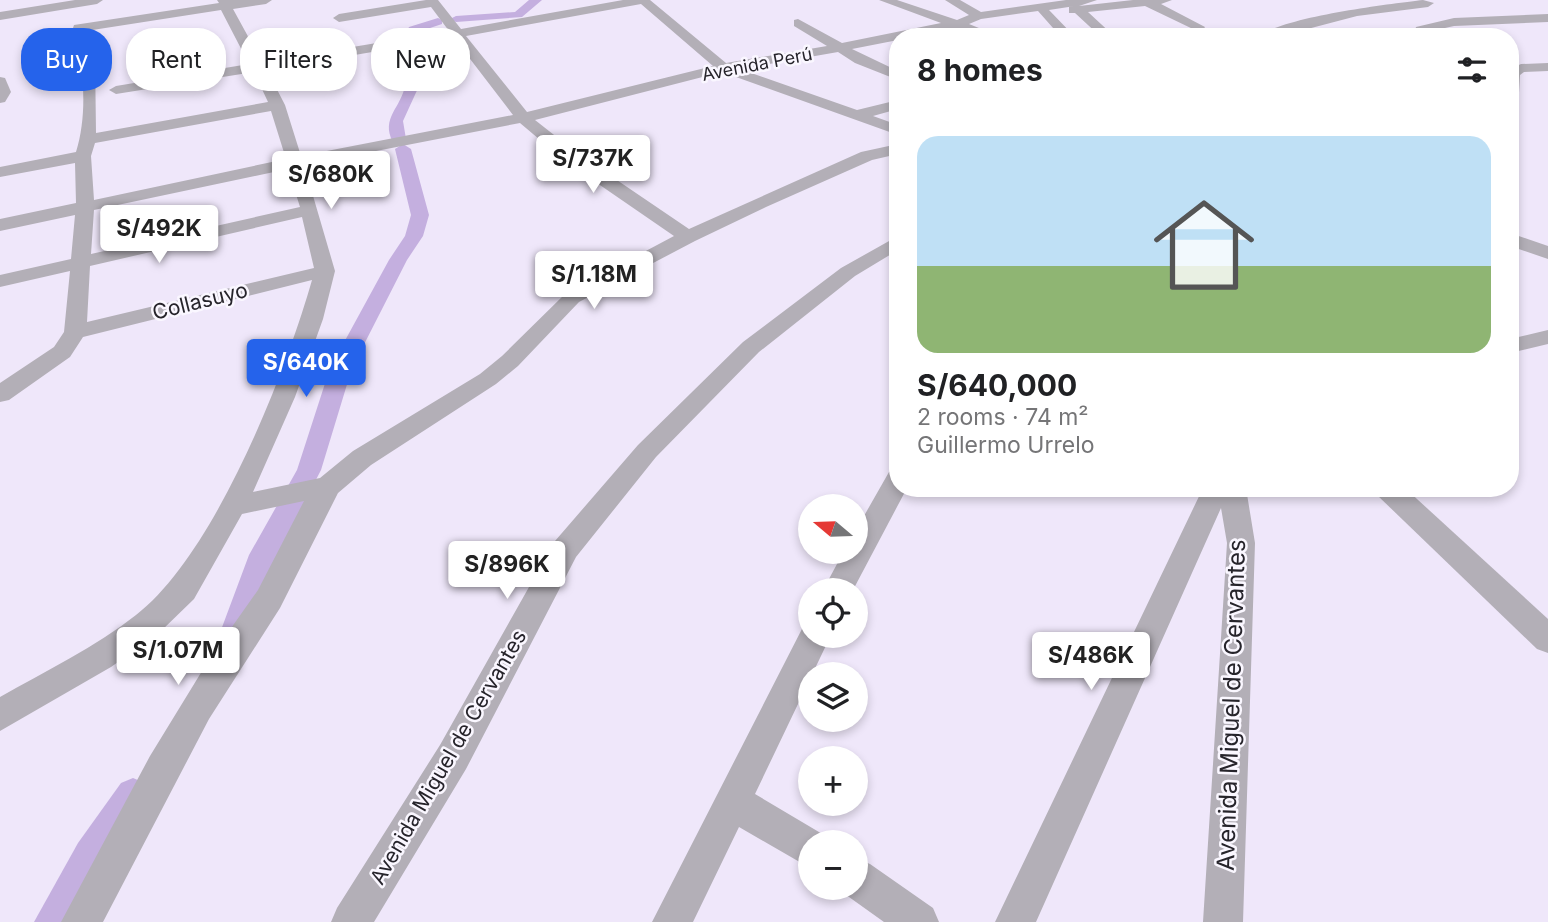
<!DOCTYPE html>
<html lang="en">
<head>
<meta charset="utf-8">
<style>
  :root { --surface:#fff; --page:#f2f2f2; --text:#202124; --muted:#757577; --line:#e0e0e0; --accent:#2563eb }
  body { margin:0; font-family:Inter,sans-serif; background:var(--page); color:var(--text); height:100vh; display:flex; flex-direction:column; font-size:26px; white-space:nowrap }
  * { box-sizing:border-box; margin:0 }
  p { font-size:23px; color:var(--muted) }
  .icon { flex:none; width:38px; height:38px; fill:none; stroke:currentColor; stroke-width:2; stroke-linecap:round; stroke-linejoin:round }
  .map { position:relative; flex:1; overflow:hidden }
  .panel { position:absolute; left:889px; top:28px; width:630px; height:469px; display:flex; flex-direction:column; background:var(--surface); border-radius:28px; box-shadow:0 4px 10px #0003 }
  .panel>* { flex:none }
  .banner { position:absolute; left:21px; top:28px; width:665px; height:63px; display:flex; gap:14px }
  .needle { width:46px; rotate:289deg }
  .buttons { position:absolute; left:798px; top:494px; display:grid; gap:14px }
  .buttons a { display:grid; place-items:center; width:70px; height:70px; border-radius:50%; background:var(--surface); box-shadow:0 4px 10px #0003; font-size:35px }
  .price { position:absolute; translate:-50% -60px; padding:0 16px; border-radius:7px; background:#fff; color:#222; font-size:23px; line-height:46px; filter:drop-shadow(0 2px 4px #0008) }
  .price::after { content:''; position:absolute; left:50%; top:42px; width:21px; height:16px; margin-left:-10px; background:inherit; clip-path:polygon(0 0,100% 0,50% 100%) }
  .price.on { background:var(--accent); color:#fff }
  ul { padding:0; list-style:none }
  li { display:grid; align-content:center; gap:14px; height:371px; padding:0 28px }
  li+li { border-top:2px solid var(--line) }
  li span { display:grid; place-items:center; height:217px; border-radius:21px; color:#555 }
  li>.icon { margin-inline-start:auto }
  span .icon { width:126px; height:126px; fill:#fffc; stroke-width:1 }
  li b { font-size:30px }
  h2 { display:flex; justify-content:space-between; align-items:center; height:84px; padding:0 28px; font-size:30px }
  .chip { padding:0 24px; border-radius:28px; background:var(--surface); box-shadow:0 4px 10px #0003; font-size:24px; line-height:63px }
  .chip.on { background:var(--accent); color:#fff }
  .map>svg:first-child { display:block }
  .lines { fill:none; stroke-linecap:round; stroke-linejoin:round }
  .canal { fill:#c4afdf; fill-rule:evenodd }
  .minor { fill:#b3afb7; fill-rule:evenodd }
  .labels { text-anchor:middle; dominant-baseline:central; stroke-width:5; stroke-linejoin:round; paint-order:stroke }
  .far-street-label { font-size:18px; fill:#26242b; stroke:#faf7ff }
  .street-label { font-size:21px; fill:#26242b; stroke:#faf7ff }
  .near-street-label { font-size:24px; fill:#26242b; stroke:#faf7ff }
</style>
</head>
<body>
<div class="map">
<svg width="1548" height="922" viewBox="0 0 1548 922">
  <rect width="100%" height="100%" fill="#efe7fa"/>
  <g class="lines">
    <!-- canal -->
    <g class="canal">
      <path d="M529 0H542L522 17 456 22 450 19 456 16 515 12Z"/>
      <path d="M438 18 442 20V24L418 32 411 42 414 45 419 86 403 121 406 139 398 144 393 142C380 118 402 107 405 85 407 72 403 58 402 45L406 42 403 39 409 27Z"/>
      <path d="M403 144 411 149 429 215 423 236 407 260 352 368 321 470 277 555 243 647 233 651 223 647 218 638 249 555 297 470 330 368 389 260 405 236 411 215 395 149Z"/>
      <path d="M133 778 145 783 150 795 74 922H34L78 843 121 783Z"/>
    </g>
    <!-- minor -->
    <g class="minor">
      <path d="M75 0H103L97 4 0 20V12Z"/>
      <path d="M217 0H272L266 4 233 9 262 62 449 31 431 7 339 22 333 18 339 14 426 0H438L461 29 623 0H650L726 63 827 46 794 26V20L798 19 842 43 941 23 879 0H897L957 20 969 15 945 0H960L981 12 1066 0H1097L1079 6 1133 0H1172L1161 4 1205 27 1203 30H1195L1145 6 1088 12 1115 37H1101L1075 13H1069V7L1075 6 1049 10 1075 37H1061L1038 11 981 19 969 24 1001 37H982L955 28 912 37H898V40L852 49 898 71V80L855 63 838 52 740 69 857 110 898 100V109L873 116 898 125V135L722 72 535 120 577 153 689 229 861 152 898 144V154L872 160 766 207 695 241 579 302 518 366 496 384 371 465 338 493 280 608 209 719 103 922H61L150 756 210 658 258 590 304 501 242 514 194 599 159 633 111 667 0 731V697C46 671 95 647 136 615 214 555 285 375 312 280L83 337 70 357 9 400 0 402V383L54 347 64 332 70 271 0 287V275L71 259 75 215 0 231V219L76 203 75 163 0 177V167L76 152C88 113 84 67 73 28L74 25 219 3ZM641 4 713 66 527 112 466 36ZM221 10 249 64 116 86 109 90 116 94 254 72 268 102 96 133 95 56 86 31ZM454 38 513 115 301 156 285 105 267 70ZM271 111 286 159 94 200 91 156 95 143ZM520 123 565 161 674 236 565 294 502 356 480 374 353 451 320 478 253 492 295 397 323 319 335 271 304 165ZM288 169 300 207 91 254 94 210ZM302 217 314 268 87 322 90 266Z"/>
      <path d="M1423 0 1434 3 1428 7 1357 16 1277 37H1258C1282 17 1389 4 1423 0Z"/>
      <path d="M1548 14V22L1454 26 1427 32 1426 37H1413L1416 27 1454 18Z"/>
      <path d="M1548 63V71L1524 72 1520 75 1518 110 1510 115V69L1521 64Z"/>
      <path d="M0 77 5 78 11 92 5 102 0 103Z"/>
      <path d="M1510 233 1548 246V259L1510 246Z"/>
      <path d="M898 236V250L855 276 759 352 656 457 576 557 466 769 374 922H331L337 908 440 745 555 541 638 445 743 342 841 268Z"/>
      <path d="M1548 330V344L1510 353V339Z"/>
      <path d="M898 469V488H907L853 590H823L844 551H856V530L889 472Z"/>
      <path d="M1203 488H1246L1255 543 1243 922H1203L1227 543 1221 508 1036 922H995Z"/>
      <path d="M1374 488H1405L1548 619V653L1537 649 1377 495Z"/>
      <path d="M810 623V635H831L755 794 824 835 826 842H810V868L739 827 693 922H652L804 625Z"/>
      <path d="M856 858 870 864 933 908 939 922H884L842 892 840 887H856Z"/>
    </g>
  </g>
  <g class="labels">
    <!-- far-street labels -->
    <g class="far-street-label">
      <text transform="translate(757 64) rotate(-11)">Avenida Perú</text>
    </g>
    <!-- street labels -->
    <g class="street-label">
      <text transform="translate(200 301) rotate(-14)">Collasuyo</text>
      <text transform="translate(448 757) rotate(-60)">Avenida Miguel de Cervantes</text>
    </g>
    <!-- near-street labels -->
    <g class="near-street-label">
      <text transform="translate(1231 705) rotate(-88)">Avenida Miguel de Cervantes</text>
    </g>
  </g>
</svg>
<div class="buttons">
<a><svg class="needle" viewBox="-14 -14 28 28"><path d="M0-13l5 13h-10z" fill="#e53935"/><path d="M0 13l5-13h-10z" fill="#757577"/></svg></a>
<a><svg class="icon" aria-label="locate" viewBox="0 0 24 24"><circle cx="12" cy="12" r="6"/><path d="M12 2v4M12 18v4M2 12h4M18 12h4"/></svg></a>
<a><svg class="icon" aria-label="layers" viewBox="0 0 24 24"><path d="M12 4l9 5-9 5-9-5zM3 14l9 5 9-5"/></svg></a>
<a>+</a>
<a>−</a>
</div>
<b class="price" style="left:593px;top:195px">S/737K</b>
<b class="price" style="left:331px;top:211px">S/680K</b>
<b class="price" style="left:159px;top:265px">S/492K</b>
<b class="price" style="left:594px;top:311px">S/1.18M</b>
<b class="price on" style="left:306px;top:399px">S/640K</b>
<b class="price" style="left:507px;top:601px">S/896K</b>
<b class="price" style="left:178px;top:687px">S/1.07M</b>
<b class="price" style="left:1091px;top:692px">S/486K</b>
<div class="banner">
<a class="chip on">Buy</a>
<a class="chip">Rent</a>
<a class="chip">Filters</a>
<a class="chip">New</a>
</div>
<section class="panel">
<h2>8 homes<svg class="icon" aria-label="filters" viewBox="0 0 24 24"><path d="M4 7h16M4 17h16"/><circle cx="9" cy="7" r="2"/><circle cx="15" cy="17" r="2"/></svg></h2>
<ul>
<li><span style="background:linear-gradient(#bfe0f5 60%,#8fb573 0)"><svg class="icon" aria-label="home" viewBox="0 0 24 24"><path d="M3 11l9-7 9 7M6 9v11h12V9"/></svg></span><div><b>S/640,000</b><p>2 rooms · 74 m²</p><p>Guillermo Urrelo</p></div></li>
</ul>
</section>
</div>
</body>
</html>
